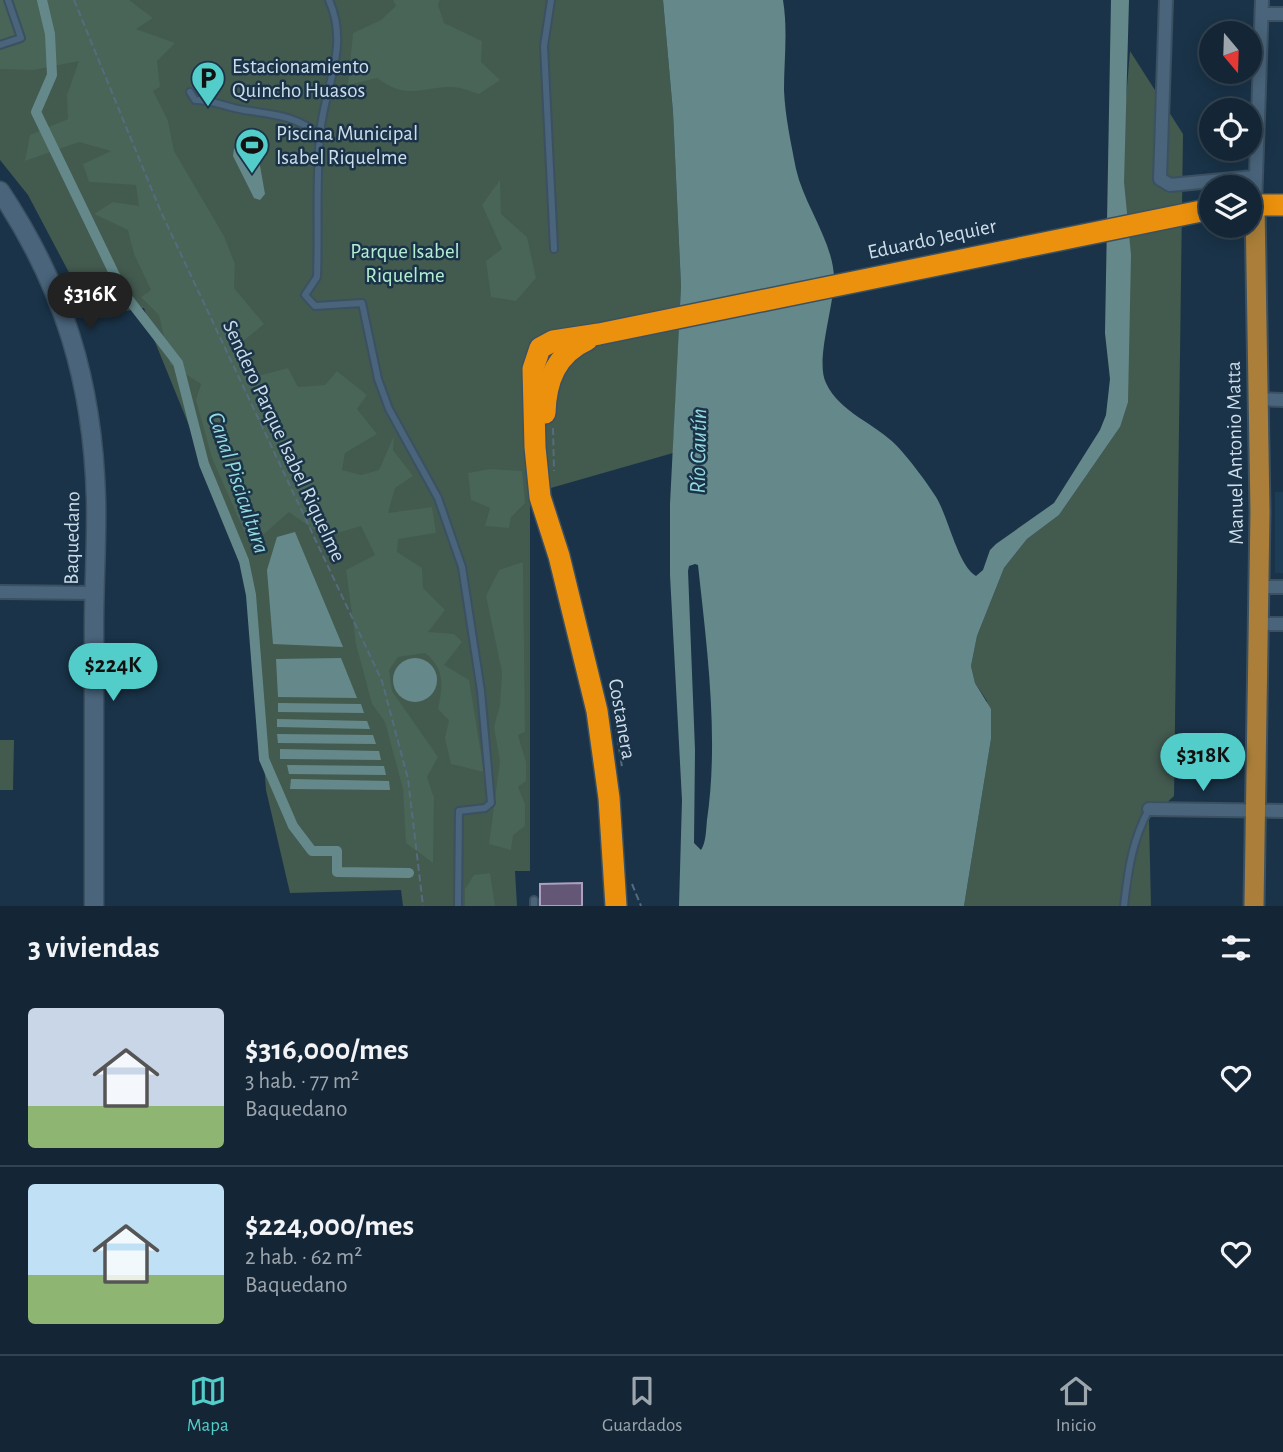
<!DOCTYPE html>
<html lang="es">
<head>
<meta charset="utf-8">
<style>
  :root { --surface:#142636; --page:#213242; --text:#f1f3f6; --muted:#9da5ad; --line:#334351; --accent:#53cdca }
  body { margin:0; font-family:"Alegreya Sans",sans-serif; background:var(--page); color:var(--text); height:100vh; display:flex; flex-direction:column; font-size:26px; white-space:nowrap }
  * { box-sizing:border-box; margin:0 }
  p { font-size:23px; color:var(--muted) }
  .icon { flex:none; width:38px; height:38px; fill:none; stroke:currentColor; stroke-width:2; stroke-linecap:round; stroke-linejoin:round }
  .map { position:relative; height:906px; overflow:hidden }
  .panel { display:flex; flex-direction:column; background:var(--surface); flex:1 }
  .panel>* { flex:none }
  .needle { width:46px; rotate:161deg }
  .tools { position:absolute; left:1199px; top:21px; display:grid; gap:14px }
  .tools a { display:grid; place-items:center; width:63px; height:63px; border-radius:50%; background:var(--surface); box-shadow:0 4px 18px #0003,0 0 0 2px var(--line); font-size:35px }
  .price { position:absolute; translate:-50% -60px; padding:0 16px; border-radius:24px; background:var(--accent); color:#111; font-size:23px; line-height:46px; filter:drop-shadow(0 2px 4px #0008) }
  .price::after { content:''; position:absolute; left:50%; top:42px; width:21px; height:16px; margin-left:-10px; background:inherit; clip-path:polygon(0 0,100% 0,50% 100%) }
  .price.on { background:#222; color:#fff }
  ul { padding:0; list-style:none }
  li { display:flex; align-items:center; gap:21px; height:175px; padding:0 28px }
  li+li { border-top:2px solid var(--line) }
  li span { display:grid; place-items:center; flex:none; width:196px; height:140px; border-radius:7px; color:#555 }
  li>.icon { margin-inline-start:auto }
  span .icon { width:84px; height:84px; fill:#fffc; stroke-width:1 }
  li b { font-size:30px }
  h2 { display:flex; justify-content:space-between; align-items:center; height:84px; padding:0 28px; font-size:30px }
  .menu { display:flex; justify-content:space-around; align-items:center; height:98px; border-top:2px solid var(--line); background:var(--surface); font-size:19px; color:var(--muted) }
  .menu a { display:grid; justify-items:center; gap:4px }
  .menu .on { color:var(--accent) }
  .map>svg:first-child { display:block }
  .built { fill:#1d3c56 }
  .green { fill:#435a4f }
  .forest { fill:#486557 }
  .water { fill:#65898b; fill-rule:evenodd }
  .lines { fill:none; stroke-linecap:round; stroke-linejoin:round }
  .canal { stroke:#65898b; stroke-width:10 }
  .building { fill:#645775; stroke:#ac9fc0; stroke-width:2 }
  .lane-casing { stroke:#3b5162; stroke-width:10 }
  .street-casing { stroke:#3b5162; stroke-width:16 }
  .secondary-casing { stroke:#3b5162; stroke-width:21 }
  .primary-casing { stroke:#3b5162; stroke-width:23 }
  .highway-casing { stroke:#3b5162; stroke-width:24 }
  .path { stroke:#566b7e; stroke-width:2; stroke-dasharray:7 3.5; stroke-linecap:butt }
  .lane { stroke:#49647b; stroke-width:6 }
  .street { stroke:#49647b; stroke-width:12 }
  .secondary { stroke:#49647b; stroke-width:18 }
  .primary { stroke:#ab7f39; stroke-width:19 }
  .highway { stroke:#ec910d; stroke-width:21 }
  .labels { text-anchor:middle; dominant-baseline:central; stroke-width:5; stroke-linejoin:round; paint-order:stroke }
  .poi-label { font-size:21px; fill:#ceddea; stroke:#1a3348; text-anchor:start }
  .street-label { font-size:21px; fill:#ceddea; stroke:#1a3348 }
  .park-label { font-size:21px; fill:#b4eed2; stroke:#1a3348 }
  .water-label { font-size:23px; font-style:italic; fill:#94dbdf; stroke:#1a3348 }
</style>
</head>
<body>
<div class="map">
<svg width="1283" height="906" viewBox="0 0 1283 906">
  <rect width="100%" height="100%" fill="#1a3348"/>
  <!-- built -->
  <rect class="built" x="1275" y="492" width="8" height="81"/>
  <!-- green -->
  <g class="green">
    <path d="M0 0H663L673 112 681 286 673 453 530 494V871H515L517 906H403L401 890 290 893 266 790 249 573 153 337 144 308 92 316 28 195 0 160Z"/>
    <path d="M1130 51 1183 134 1174 796 1149 819 1151 906H964L991 739 987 701 975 683 971 666 977 636 1004 568 1027 539 1059 515 1120 427 1124 122Z"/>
    <path d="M0 740H14L13 790H0Z"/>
  </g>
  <!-- forest -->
  <g class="forest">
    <path d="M0 0H129L153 18 136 29 175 43 157 61 160 87 153 91 168 121 174 151 224 236 235 264 234 288 264 324 242 342 238 364 258 376 288 368 298 387 325 385 337 371 367 395 357 409 377 434 345 453 342 470 361 475 379 470 394 436 393 450 413 476 395 488 388 513 432 507 436 533 398 539 397 552 422 568 423 588 445 610 428 632 454 634 462 642 444 665 469 680 484 772 451 764 445 738 449 720 438 709C443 686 445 668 425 653L398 657 389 670 392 691 438 757 427 777 434 798 433 863 406 843 403 789 385 722 372 704 356 644 346 570 375 555 361 526 324 537 289 512 264 534 248 540 212 458 196 400 201 384 170 364 159 315 141 297 151 290 134 254 128 230 94 214 113 202 139 206 136 185 89 182 83 164 111 151 79 142 25 161 30 135 68 119 67 95 79 61 33 70 0 69Z"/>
    <path d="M393 0H440L438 5 444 23 482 41 481 62 500 80 479 94C470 91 460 87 451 87 418 88 407 100 377 78L348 85 353 33 381 20 396 6Z"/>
    <path d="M500 180 501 214 527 237 536 278 516 301 491 297 486 261 502 249 482 205Z"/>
    <path d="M490 469 522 471 525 503 511 517 509 528 485 526 490 508 471 500 468 473Z"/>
    <path d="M523 562 525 732 518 735 526 762V781L518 787 525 804V826L513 835 511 850 489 844 500 761 494 727 500 705 502 672 486 596 499 570Z"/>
    <path d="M490 873 495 906H465V889L474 875Z"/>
  </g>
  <!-- water -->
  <g class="water">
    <path d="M663 0H783C788 31 784 60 784 90 785 116 791 143 796 169 804 205 834 243 834 279 834 307 815 361 826 383 840 413 875 423 897 446 910 460 925 480 936 497 948 516 958 566 976 576L983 570 990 550 996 544 1054 503 1100 430 1106 415 1110 379 1105 333 1111 0H1129L1124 182 1131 255 1128 402 1120 427 1059 515 1027 539 1004 568 977 636 971 666 975 683 991 709V739L964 906H679L682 800 670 575V504L681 286 673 112ZM695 564 698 565C707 648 719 738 707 820 706 830 706 843 701 850L694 843 695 750 688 571 689 566Z"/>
    <path d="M249 143 257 149 265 194 260 200 254 198 233 156 234 149Z"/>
    <path d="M295 532 343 647 273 644 267 570 277 537Z"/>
    <path d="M341 658 357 698 278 697 276 659Z"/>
    <circle cx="415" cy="680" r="22"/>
    <path d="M278 703 361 704 364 713 278 712Z"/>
    <path d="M277 719 367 721 370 729 277 727Z"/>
    <path d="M277 734 373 735 376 744 278 743Z"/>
    <path d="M280 749 379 751 381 760 280 759Z"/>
    <path d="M287 765 384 766 386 775 289 774Z"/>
    <path d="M291 779 389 781 390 790 290 789Z"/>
  </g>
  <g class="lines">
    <!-- canal -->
    <path class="canal" d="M42 0 50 34 52 75 36 112 123 292 178 363 204 464 244 561 251 595 264 759 293 826 312 851H337V872L409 873"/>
  </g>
  <!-- building -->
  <path class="building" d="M582 883V906H540V884Z"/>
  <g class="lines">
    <!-- lane casing -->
    <g class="lane-casing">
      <g id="lane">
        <path d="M329 0C349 45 327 81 321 126 315 175 319 228 317 277L305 295 315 306 362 303 378 379 389 409 438 498 462 567 481 691 491 803 485 808 459 811 458 906"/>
        <path d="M551 0 544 46 554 249"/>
        <path d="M0 45 21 38 8 0"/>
        <path d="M190 92 195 100C213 100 226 107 244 110 275 115 295 115 321 136"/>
        <path d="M534 900V906"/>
        <path d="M1124 906C1128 870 1132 841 1149 809"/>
      </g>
    </g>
    <!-- street casing -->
    <g class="street-casing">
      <g id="street">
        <path d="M1166 0 1160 179 1170 185 1254 177"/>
        <path d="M1262 14H1283"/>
        <path d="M1255 205 1262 0"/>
        <path d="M1256 399 1283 400"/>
        <path d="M1259 587H1283"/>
        <path d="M0 592 94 593"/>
        <path d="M1259 624H1283"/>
        <path d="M1149 809 1283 811"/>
      </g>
    </g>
    <!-- secondary casing -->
    <g class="secondary-casing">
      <path id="secondary" d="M0 191C64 287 93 383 96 499 97 541 94 583 94 626 94 719 94 813 94 906"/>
    </g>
    <!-- primary casing -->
    <g class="primary-casing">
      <path id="primary" d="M1254 906 1260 512 1255 205"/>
    </g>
    <!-- highway casing -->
    <g class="highway-casing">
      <g id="highway">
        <path d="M1250 205H1283"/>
        <path d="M545 413C546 381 556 354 587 340"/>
        <path d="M616 906 609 798 597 711 559 556 540 497 535 447 533 369 540 348 553 341 599 334 1211 209"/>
      </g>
    </g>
    <!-- path -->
    <g class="path">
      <path d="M74 0 161 212 382 681 408 779 423 906"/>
      <path d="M553 428 554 471"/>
      <path d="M616 728 622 767"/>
      <path d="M632 884 641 906"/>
    </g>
    <!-- lane -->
    <use href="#lane" class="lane"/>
    <!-- street -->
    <use href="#street" class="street"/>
    <!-- secondary -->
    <use href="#secondary" class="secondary"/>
    <!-- primary -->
    <use href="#primary" class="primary"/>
    <!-- highway -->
    <use href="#highway" class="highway"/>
  </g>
  <!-- icons -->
  <defs>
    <g id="parking-pin" transform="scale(1.75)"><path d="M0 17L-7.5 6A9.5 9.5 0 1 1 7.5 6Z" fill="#53cdca" stroke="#1a3348"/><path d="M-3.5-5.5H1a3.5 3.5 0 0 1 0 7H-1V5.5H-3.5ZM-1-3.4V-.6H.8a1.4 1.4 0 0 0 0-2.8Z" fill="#111"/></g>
    <g id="stadium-pin" transform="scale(1.75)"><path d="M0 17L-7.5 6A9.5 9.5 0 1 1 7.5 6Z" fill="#53cdca" stroke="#1a3348"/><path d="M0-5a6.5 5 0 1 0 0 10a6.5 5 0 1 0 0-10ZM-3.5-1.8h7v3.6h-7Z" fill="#111"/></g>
  </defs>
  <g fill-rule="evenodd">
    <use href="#parking-pin" x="208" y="78"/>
    <use href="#stadium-pin" x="252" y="145"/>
  </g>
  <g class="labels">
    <!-- poi labels -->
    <g class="poi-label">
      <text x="232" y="66">Estacionamiento<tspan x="232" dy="24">Quincho Huasos</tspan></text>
      <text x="276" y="133">Piscina Municipal<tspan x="276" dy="24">Isabel Riquelme</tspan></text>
    </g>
    <!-- street labels -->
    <g class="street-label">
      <text transform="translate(932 239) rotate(-12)">Eduardo Jequier</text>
      <text transform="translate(284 441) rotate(65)">Sendero Parque Isabel Riquelme</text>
      <text transform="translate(1235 453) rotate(-91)">Manuel Antonio Matta</text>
      <text transform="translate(72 538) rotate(-89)">Baquedano</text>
      <text transform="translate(622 719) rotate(80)">Costanera</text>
    </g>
    <!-- park labels -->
    <g class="park-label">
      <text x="405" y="251">Parque Isabel<tspan x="405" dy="24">Riquelme</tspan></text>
    </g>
    <!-- water labels -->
    <g class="water-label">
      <text transform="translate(699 451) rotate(-89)">Río Cautín</text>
      <text transform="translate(238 483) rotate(71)">Canal Piscicultura</text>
    </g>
  </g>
</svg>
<div class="tools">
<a><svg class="needle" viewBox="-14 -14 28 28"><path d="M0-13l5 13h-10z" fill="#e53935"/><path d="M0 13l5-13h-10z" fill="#9da5ad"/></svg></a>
<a><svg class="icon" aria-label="locate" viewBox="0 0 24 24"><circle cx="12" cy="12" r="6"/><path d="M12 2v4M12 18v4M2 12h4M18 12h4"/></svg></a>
<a><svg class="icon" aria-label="layers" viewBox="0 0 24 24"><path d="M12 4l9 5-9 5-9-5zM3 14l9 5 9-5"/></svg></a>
</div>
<b class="price on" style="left:90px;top:332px">$316K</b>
<b class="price" style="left:113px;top:703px">$224K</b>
<b class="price" style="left:1203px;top:793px">$318K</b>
</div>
<section class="panel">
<h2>3 viviendas<svg class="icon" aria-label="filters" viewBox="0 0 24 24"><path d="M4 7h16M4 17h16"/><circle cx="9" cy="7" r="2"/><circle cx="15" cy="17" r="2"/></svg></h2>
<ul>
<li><span style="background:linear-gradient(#c9d6e8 70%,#8fb573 0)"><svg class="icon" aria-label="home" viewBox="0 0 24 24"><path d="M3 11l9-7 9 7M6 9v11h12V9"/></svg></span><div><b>$316,000/mes</b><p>3 hab. · 77 m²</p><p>Baquedano</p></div><svg class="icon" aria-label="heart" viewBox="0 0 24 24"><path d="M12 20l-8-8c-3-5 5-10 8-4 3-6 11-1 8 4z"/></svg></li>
<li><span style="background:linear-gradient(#bfe0f5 65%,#8fb573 0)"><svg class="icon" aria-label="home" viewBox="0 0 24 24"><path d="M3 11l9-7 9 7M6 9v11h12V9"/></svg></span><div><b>$224,000/mes</b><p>2 hab. · 62 m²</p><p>Baquedano</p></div><svg class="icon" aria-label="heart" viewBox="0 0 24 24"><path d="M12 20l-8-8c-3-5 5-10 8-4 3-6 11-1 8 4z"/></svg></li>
</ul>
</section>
<nav class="menu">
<a class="on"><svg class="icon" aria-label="map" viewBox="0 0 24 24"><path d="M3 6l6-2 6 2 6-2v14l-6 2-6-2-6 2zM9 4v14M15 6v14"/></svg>Mapa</a>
<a><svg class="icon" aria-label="saved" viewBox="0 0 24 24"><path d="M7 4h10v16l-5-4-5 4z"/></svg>Guardados</a>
<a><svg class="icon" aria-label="home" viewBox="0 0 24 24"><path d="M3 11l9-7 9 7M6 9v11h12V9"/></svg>Inicio</a>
</nav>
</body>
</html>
